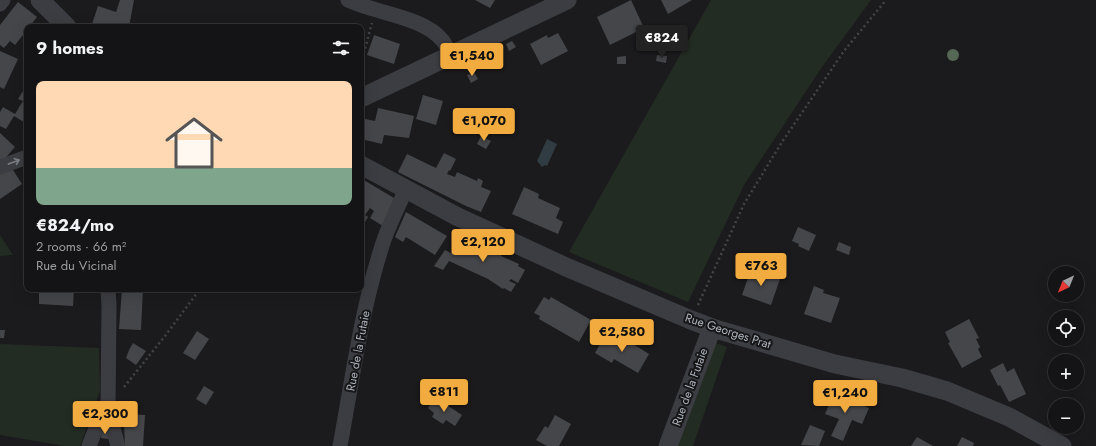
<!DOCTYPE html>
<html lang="en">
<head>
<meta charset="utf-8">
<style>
  :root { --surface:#141416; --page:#1d1d1f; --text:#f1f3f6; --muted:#9d9ea1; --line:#333335; --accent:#f2ab3e }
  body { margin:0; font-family:Jost,sans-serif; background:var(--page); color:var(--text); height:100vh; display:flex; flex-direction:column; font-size:15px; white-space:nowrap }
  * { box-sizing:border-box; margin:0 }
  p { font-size:13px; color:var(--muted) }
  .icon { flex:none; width:22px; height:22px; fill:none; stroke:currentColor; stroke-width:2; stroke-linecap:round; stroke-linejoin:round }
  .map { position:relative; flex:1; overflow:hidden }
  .drawer { position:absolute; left:24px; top:24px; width:340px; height:268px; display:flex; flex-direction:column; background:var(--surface); border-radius:8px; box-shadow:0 4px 16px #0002,0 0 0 1px var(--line) }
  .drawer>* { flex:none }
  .needle { width:26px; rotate:223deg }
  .fabs { position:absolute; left:1048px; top:266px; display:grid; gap:8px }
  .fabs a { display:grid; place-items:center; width:36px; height:36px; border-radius:50%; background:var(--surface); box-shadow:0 4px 16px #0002,0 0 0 1px var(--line); font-size:20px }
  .price { position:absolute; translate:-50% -34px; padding:0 9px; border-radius:4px; background:var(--accent); color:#111; font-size:13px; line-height:26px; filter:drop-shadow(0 1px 2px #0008) }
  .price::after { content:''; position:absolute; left:50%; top:24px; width:12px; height:9px; margin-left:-6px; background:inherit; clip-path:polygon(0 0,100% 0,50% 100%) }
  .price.on { background:#222; color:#fff }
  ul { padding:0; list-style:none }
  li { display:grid; align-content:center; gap:8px; height:212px; padding:0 12px }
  li span { display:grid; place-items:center; height:124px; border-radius:8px; color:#555 }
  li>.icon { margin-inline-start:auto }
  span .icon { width:72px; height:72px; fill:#fffc; stroke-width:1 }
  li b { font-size:17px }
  h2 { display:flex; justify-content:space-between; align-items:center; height:48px; padding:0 12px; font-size:17px }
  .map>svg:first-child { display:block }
  .green { fill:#232c23 }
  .water { fill:#303b42 }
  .building { fill:#45464a }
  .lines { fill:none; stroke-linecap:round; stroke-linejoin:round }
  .path { stroke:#424449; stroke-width:2.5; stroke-dasharray:2 3; stroke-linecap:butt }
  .minor { stroke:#3c3d42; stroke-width:15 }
  .tertiary { stroke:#3c3d42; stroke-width:19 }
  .tree { fill:#556856 }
  .oneway { stroke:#7b7e86 }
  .labels { text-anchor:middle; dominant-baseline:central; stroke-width:4; stroke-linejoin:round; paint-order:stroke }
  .street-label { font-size:12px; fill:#aeb3bd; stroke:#161618 }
</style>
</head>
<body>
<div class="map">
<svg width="1096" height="446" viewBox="0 0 1096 446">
  <rect width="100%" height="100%" fill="#1b1b1d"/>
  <!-- green -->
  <g class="green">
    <path d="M711 0H871L822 67 744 185 688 302 569 252Z"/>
    <path d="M0 235 13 255 0 256Z"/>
    <path d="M707 340 727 347 693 446H668Z"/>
    <path d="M0 344 99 348 100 391 80 446H65L0 435Z"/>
  </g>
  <!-- water -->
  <path class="water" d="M547 139 557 144 547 166 545 165 542 167 537 161Z"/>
  <!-- building -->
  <g class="building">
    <path d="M120 0H134L129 27H91L98 6 116 12Z"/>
    <path d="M475 0H495L490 8Z"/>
    <path d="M631 0 644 28 610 45 597 17Z"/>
    <path d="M661 0H692L668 14Z"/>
    <path d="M18 2 37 17 29 27H27V30L15 45 10 41 4 48 0 45V25Z"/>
    <path d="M558 33 568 51 541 65 530 44 547 35 548 38Z"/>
    <path d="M374 35 400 44 394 64 367 55Z"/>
    <path d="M512 41 516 47 509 51 506 44Z"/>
    <path d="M0 51 18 59 4 89 0 87Z"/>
    <path d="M657 55 667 56 666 63 656 61Z"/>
    <path d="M626 56V64H617V57Z"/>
    <path d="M474 72 478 79 471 83 467 75Z"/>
    <path d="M27 85V124L14 116 6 129 0 126V112L3 107 15 114 23 101 18 99Z"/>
    <path d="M423 95 443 101 436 125 416 119Z"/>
    <path d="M378 108 414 116 409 138 384 135 382 144 361 139V118L375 121Z"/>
    <path d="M0 133 15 147 2 162 0 160Z"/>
    <path d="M481 136 491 141 486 149 477 144Z"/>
    <path d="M444 153 456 159 450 171 449 170 447 174 455 177 457 172 477 181 478 178 483 181 481 187 491 191 481 212 466 206 398 172 407 154 436 168Z"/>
    <path d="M13 170 22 184 0 199V174Z"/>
    <path d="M362 179 394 198 383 226 370 218 374 211 370 208 365 215 368 217 363 225 361 224V181Z"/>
    <path d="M524 187 539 194 538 198 560 208 556 218 563 222 558 234 512 214Z"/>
    <path d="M406 212 447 236 435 255 406 237 403 242 395 237Z"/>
    <path d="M798 227 816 235 809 251 798 246 799 244 792 241Z"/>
    <path d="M460 236 501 255V256L519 264 518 266 525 270 518 283 511 279 509 281 516 284 511 292 504 288 503 289 488 279 449 261 443 270 434 266 445 250 451 253Z"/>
    <path d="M839 242 851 247 849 255 836 250Z"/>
    <path d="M751 269 780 279 771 305 742 295Z"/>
    <path d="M814 286 824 290 823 293 840 298 831 323 804 314Z"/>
    <path d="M39 289H74L73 306 39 304Z"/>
    <path d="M122 289H143L141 330 119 329Z"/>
    <path d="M544 297 549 300 551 297 591 320 579 342 539 319 540 316 534 313Z"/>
    <path d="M969 319 979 338 976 339 980 347 978 349 982 357 962 368 948 343 950 342 945 332Z"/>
    <path d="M0 330H5L4 338H0Z"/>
    <path d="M197 331 209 339 195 360 183 353Z"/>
    <path d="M617 334 649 354 638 373 614 359 612 363 595 353 605 335 614 340Z"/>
    <path d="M133 343 146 351 136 365 126 358 129 350Z"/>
    <path d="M1003 363 1007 372 1014 368 1026 394 1009 402 1000 385 998 386 990 370Z"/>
    <path d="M204 386 214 392 206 405 196 399Z"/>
    <path d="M834 393 869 408 862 424 852 420 843 441 831 436 839 419 825 414Z"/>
    <path d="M436 398 462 415 455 426 446 420 443 424 432 417 434 413 428 408 433 400Z"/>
    <path d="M126 414 145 415 143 446H125L124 423 125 422Z"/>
    <path d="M555 415 571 424 559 446H547L536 440 545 426 548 428Z"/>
    <path d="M810 425 825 431 819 446 801 445Z"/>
    <path d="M102 431 109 432 108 439 101 438Z"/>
    <path d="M917 437 933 446H911Z"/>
    <path d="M962 437 974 443 973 446H957Z"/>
  </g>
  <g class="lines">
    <!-- path -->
    <g class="path">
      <path d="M361 63 372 23"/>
      <path d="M698 305 744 204 782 142 844 51 886 0"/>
      <path d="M124 387 165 336 200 289"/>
    </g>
    <!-- minor -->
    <g class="minor">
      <path d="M348 0C375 13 424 17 442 40 446 44 448 51 451 56"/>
      <path d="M0 4 3 0"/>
      <path d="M0 167 27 157"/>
      <path d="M108 289 109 305 108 410 118 446"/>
      <path d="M89 446 96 428 108 410"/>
      <path d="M340 446C353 376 362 304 385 237 391 221 399 205 406 189"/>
    </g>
    <!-- tertiary -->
    <g class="tertiary">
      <path d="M40 0 67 27"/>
      <path d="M361 98 567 0"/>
      <path d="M361 165 458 217 566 267 691 320 712 328 835 364 902 378 947 391 1009 417 1062 446"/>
      <path d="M668 446 712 328"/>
    </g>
  </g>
  <!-- trees -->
  <circle class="tree" cx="953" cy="55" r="6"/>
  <!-- one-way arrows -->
  <defs><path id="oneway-shaft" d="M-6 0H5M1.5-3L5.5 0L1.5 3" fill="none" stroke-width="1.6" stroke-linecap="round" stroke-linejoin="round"/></defs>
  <use class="oneway" href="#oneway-shaft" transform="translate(14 162) rotate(-20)"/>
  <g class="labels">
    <!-- street labels -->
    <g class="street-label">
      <text transform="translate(728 331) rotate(18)">Rue Georges Prat</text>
      <text transform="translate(358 351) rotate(-79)">Rue de la Futaie</text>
      <text transform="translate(690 387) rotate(-70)">Rue de la Futaie</text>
    </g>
  </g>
</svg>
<div class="fabs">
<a><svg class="needle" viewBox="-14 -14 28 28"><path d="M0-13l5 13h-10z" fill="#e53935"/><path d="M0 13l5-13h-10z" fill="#9d9ea1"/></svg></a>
<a><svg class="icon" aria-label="locate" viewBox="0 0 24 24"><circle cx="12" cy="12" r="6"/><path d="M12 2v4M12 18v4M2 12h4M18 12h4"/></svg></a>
<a>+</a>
<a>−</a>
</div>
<b class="price on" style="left:662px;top:59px">€824</b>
<b class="price" style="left:472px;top:77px">€1,540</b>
<b class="price" style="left:484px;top:142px">€1,070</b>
<b class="price" style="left:483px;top:263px">€2,120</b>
<b class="price" style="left:761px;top:287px">€763</b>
<b class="price" style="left:622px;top:353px">€2,580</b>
<b class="price" style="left:444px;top:413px">€811</b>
<b class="price" style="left:845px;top:414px">€1,240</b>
<b class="price" style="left:105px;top:435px">€2,300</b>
<section class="drawer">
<h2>9 homes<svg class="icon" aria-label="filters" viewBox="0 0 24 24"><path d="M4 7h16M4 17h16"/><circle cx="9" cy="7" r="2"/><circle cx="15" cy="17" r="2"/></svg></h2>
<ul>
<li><span style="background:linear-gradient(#ffd9b3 70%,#7fa58c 0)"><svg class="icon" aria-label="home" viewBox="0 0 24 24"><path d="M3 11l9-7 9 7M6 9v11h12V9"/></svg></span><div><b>€824/mo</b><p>2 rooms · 66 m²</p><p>Rue du Vicinal</p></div></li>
</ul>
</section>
</div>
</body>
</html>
